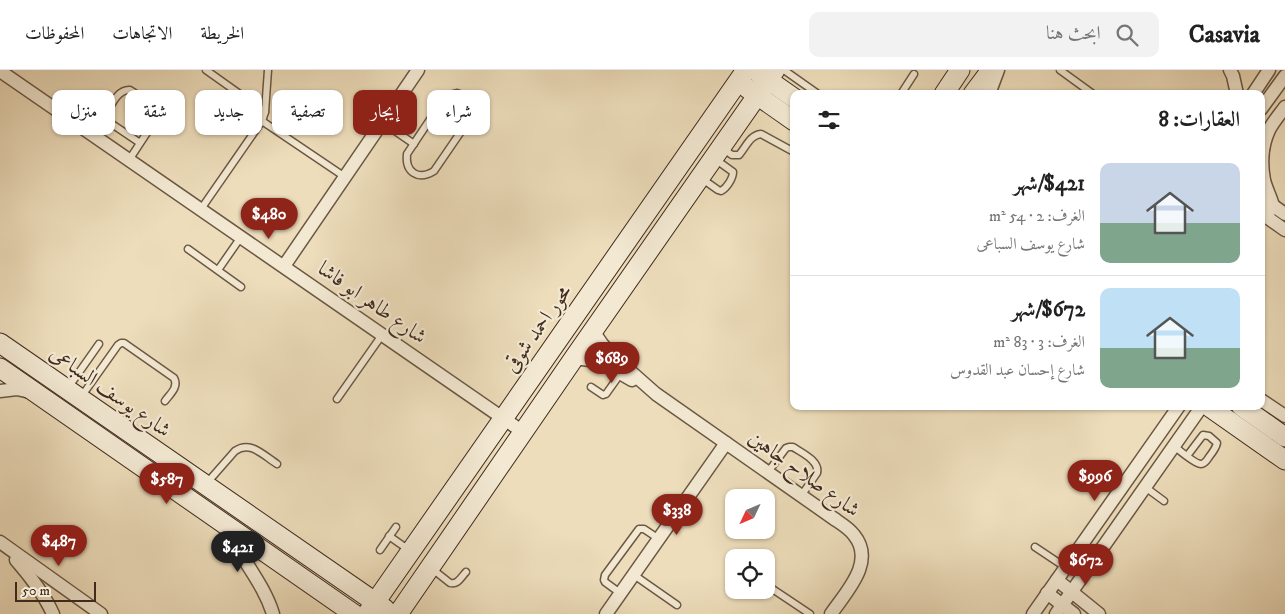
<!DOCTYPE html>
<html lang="ar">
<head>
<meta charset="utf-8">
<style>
  :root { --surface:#fff; --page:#f2f2f2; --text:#222; --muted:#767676; --line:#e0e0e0; --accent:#8f2418 }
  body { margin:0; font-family:"IM FELL DW Pica",Amiri,serif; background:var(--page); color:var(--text); direction:rtl; height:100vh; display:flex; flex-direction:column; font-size:19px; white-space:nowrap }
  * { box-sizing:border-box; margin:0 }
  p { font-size:16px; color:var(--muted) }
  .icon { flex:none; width:28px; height:28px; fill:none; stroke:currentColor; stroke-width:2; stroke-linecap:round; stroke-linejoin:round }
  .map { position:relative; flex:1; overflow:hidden; direction:ltr }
  .drawer { position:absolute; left:790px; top:20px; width:475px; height:320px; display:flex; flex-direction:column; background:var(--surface); border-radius:10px; box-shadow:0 1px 4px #0004; direction:rtl }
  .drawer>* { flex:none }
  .top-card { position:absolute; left:15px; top:20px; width:475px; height:45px; direction:rtl; display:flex; gap:10px }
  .needle { width:32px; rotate:226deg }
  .tools { position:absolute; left:725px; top:419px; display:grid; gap:10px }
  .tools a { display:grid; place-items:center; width:50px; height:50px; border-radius:10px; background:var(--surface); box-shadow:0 1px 4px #0004; font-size:25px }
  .scale { position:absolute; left:15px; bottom:12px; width:81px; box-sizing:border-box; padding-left:5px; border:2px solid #402b1e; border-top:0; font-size:14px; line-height:18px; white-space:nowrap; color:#402b1e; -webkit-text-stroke:4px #f3e9d3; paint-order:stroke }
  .price { position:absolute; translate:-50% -42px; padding:0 11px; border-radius:18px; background:var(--accent); color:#fff; font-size:16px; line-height:32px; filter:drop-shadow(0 1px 2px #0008) }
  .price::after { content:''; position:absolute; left:50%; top:30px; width:15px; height:11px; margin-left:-8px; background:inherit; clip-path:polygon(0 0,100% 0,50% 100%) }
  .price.active { background:#222; color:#fff }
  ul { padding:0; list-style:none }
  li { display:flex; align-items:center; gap:15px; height:125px; padding:0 25px }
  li+li { border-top:1px solid var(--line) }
  li span { display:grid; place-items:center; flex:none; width:140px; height:100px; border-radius:10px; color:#555 }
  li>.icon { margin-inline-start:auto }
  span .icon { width:60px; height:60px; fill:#fffc; stroke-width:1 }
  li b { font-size:21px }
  h2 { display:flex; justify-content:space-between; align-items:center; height:60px; padding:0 25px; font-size:21px }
  .pill { padding:0 18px; border-radius:10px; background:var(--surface); box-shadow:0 1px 4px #0004; font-size:18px; line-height:45px }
  .pill.active { background:var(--accent); color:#fff }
  header { display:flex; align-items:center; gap:30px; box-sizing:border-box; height:70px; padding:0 25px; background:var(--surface); border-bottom:1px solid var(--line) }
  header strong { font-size:24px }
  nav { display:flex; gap:28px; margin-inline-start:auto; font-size:18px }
  .search { width:350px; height:45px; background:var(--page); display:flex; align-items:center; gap:12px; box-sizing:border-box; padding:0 18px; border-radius:10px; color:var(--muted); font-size:19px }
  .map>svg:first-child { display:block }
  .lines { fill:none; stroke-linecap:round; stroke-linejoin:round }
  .lane-casing { stroke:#6b5845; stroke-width:9 }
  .street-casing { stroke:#6b5845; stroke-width:15 }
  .secondary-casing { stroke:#402b1e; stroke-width:21 }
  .lane { stroke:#f3e9d3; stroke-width:6 }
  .street { stroke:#f3e9d3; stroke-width:12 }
  .secondary { stroke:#f3e9d3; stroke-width:19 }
  .labels { text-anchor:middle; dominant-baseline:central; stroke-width:4.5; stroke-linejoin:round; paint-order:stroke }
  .street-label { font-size:21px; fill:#402b1e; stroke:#f3e9d3 }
</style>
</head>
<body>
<header>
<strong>Casavia</strong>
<div class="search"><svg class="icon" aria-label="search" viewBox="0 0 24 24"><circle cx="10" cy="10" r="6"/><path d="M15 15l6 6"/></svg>ابحث هنا</div>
<nav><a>الخريطة</a><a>الاتجاهات</a><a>المحفوظات</a></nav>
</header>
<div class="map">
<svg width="1285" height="544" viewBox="0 0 1285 544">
  <rect width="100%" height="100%" fill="#edddbb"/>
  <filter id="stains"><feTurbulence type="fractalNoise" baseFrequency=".004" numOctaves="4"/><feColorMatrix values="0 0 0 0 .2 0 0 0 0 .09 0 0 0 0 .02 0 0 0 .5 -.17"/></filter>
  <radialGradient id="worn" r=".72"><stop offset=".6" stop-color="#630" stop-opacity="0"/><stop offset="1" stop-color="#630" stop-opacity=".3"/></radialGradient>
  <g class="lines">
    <!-- lane casing -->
    <g class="lane-casing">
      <g id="lane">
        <path d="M206 0 265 42"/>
        <path d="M784 0 818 24"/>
        <path d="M1060 0 1093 24"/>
        <path d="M457 23C471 27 474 33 471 47L434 101C418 111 405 102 407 84L443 30 449 25Z"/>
        <path d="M901 24 914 4"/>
        <path d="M262 51 345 107"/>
        <path d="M382 52 414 74"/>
        <path d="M722 78 732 85H739C746 77 750 65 761 64L794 82"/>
        <path d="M129 90 158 46C158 41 157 38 153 35L130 20C118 19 112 34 106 44V50L140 73"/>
        <path d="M701 108 718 120 721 121C727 118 733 108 733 102L715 89"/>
        <path d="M201 139 262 51 265 42 268 0"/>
        <path d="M188 179 241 217"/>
        <path d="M218 200 241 167"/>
        <path d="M619 291 627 279"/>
        <path d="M591 317 603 325 606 324 621 303"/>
        <path d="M68 318 99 274"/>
        <path d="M81 327 118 275 121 273H124L174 308C179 317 170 324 165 331"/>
        <path d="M337 329 382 265"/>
        <path d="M1174 376C1179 380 1195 394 1201 394 1205 394 1207 390 1209 387 1213 382 1216 378 1217 373L1209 366 1203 365 1187 386"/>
        <path d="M768 402 786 378 789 377H793C802 383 820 391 817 403L801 426"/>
        <path d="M206 414 235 381C250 370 263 385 277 394"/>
        <path d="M1145 417 1164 431"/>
        <path d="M389 466 409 480"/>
        <path d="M1035 477 1065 497"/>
        <path d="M380 480 396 457"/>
        <path d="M431 498 450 513C458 515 461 507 466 502"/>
        <path d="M634 505 677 535"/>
        <path d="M771 518 810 544"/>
        <path d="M620 523 605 512 604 510 605 505 639 459H644L659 469"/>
      </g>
    </g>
    <!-- street casing -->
    <g class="street-casing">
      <g id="street">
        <path d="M1230 0 1233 6 1237 24"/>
        <path d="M0 1 523 362"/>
        <path d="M989 24 998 0"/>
        <path d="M1253 24 1269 0"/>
        <path d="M1261 39 1285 6"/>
        <path d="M1261 127 1285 144"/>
        <path d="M1261 143 1285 160"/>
        <path d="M1261 147 1266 146 1273 136C1271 127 1266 119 1264 110 1261 94 1262 75 1269 60 1273 52 1280 44 1285 37"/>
        <path d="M284 196 418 0"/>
        <path d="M593 261 602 274 613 286 656 324 833 448C840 453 849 458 854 465 876 492 846 522 831 544"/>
        <path d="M574 288 590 290 606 295 632 310"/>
        <path d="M0 321 17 319 30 322"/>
        <path d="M1261 330 1285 346"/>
        <path d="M227 456C238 487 263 511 273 544"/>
        <path d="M0 472 101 544"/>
        <path d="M16 490C30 506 44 524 53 544"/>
        <path d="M1057 510 1099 544"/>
        <path d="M1047 523 1074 544"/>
        <path d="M606 544 726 373"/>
        <path d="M1033 544 1179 336"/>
        <path d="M1056 544 1202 336"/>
      </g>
    </g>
    <!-- secondary casing -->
    <g class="secondary-casing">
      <g id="secondary">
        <path d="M758 3 794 28"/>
        <path d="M747 18 794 51"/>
        <path d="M944 24 960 0"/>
        <path d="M973 24 991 0"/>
        <path d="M0 273 385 539"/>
        <path d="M0 298 354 544"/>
        <path d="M1208 336 1285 390"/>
        <path d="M1241 336 1285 367"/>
        <path d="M367 544 746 0"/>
        <path d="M398 544 574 288 775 0"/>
      </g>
    </g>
    <!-- lane -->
    <use href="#lane" class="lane"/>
    <!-- street -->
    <use href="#street" class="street"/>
    <!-- secondary -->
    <use href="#secondary" class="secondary"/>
  </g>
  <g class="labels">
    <!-- street labels -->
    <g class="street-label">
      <text transform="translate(372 233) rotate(35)">شارع طاهر ابو فاشا</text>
      <text transform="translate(538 259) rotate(-55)">محور احمد شوقى</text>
      <text transform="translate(110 322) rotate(35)">شارع يوسف السباعى</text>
      <text transform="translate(804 404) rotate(36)">شارع صلاح جاهين</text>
    </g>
  </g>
  <rect width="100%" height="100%" filter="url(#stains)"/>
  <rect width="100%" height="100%" fill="url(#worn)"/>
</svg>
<div class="tools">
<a><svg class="needle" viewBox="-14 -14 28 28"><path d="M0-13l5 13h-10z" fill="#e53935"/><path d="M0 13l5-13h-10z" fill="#767676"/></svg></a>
<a><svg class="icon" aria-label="locate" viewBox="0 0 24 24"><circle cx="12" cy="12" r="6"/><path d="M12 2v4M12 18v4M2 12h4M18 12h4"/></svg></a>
</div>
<div class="scale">50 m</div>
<b class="price" style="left:269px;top:170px">$480</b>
<b class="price" style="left:612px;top:314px">$689</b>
<b class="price" style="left:1095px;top:432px">$996</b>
<b class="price" style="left:167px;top:435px">$587</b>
<b class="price" style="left:677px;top:466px">$338</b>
<b class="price" style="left:59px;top:497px">$487</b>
<b class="price active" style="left:238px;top:503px">$421</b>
<b class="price" style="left:1086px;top:516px">$672</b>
<div class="top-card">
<a class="pill">شراء</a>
<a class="pill active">إيجار</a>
<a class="pill">تصفية</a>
<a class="pill">جديد</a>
<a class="pill">شقة</a>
<a class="pill">منزل</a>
</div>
<section class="drawer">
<h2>العقارات: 8<svg class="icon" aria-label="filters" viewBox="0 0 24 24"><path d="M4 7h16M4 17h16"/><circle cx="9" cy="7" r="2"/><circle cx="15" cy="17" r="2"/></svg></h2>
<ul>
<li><span style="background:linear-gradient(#c9d6e8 60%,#7fa58c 0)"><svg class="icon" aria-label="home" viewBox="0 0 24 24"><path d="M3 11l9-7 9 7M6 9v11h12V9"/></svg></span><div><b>$421/شهر</b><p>الغرف: 2 · 54 m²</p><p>شارع يوسف السباعى</p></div></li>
<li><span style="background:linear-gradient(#bfe0f5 60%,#7fa58c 0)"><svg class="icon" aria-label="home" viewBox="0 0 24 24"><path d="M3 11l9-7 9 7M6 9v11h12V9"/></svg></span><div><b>$672/شهر</b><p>الغرف: 3 · 83 m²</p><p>شارع إحسان عبد القدوس</p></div></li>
</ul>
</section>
</div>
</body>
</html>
